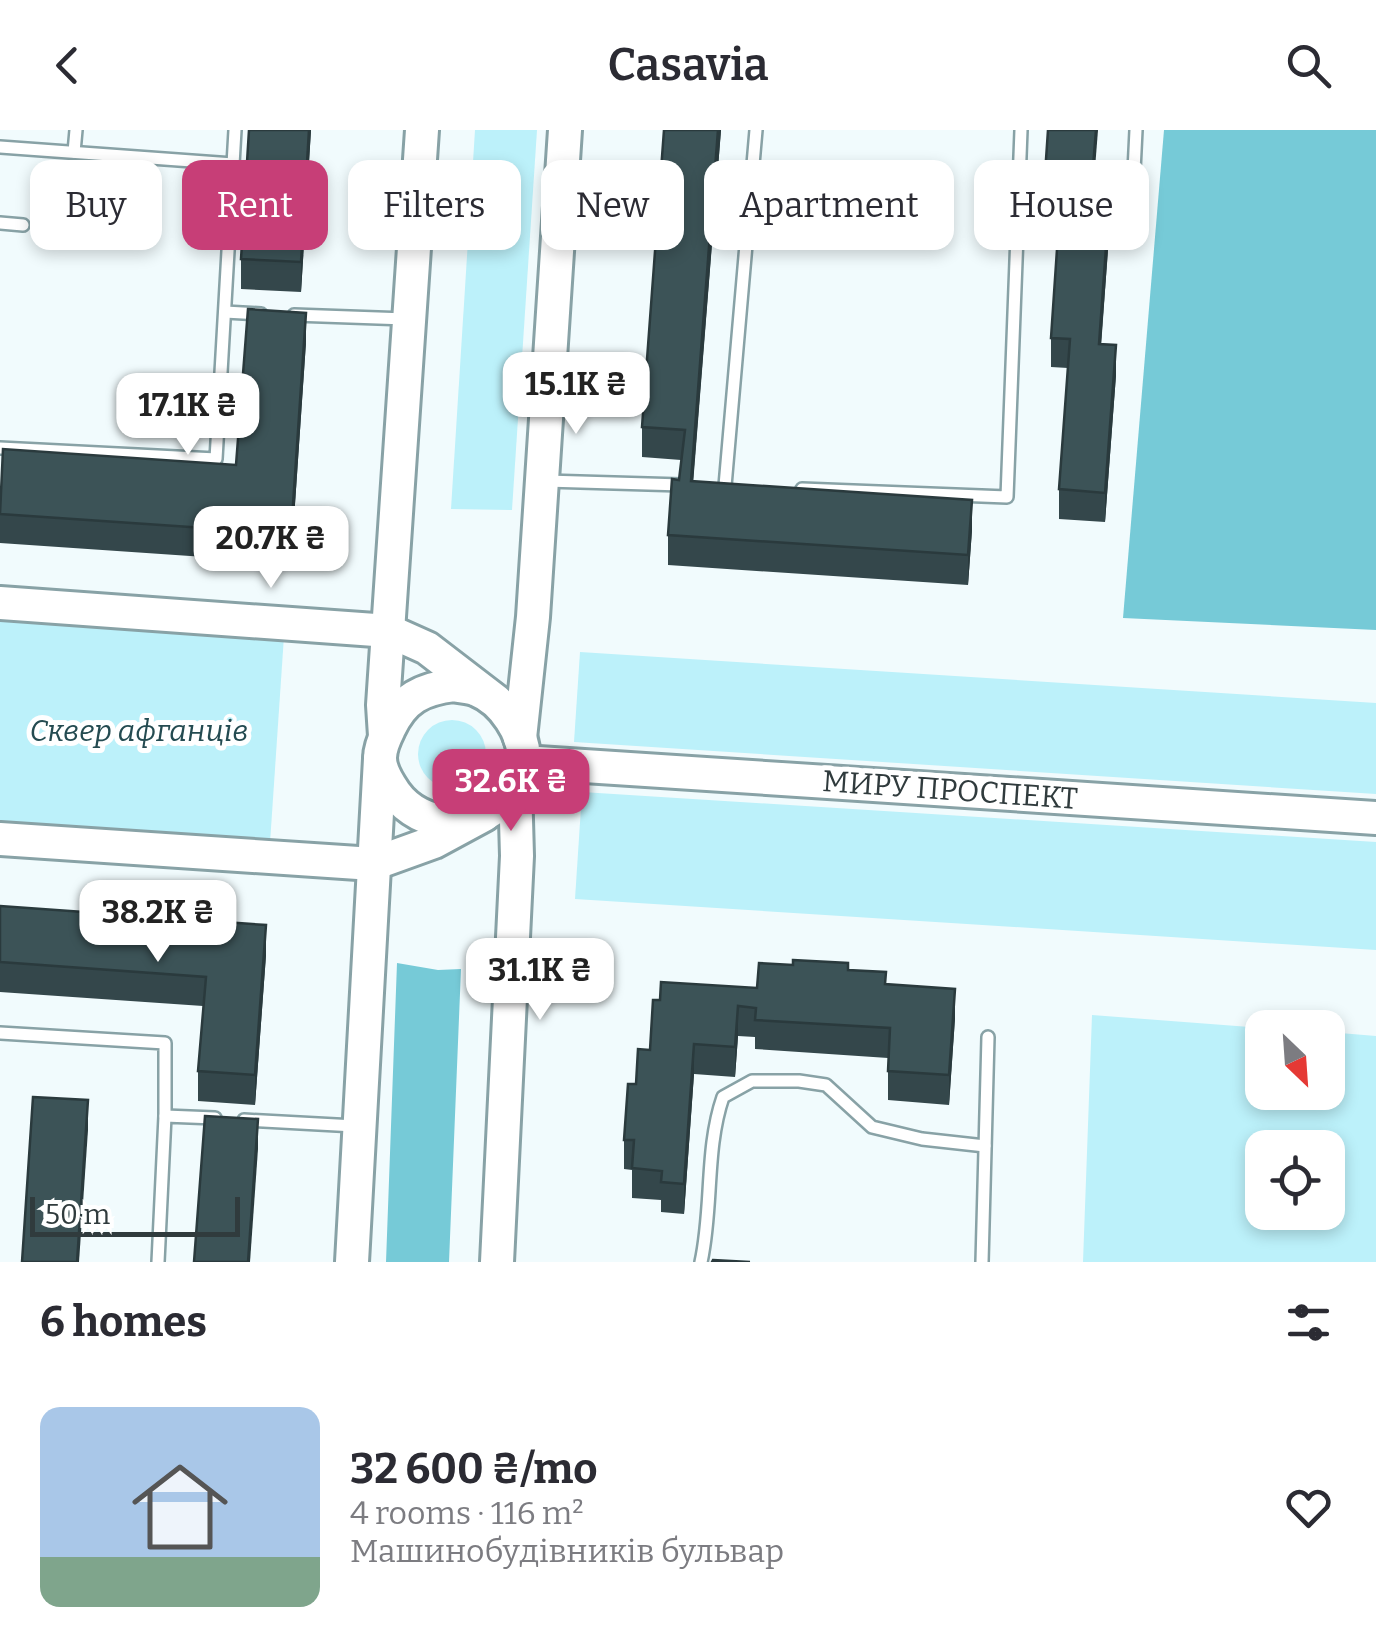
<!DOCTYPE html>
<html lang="en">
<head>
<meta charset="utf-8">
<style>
  :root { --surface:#fff; --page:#f7f7f7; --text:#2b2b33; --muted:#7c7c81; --accent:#c73e77 }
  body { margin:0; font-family:Bitter,serif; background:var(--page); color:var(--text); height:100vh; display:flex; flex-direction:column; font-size:38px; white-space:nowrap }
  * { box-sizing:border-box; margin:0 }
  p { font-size:32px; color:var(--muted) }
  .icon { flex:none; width:55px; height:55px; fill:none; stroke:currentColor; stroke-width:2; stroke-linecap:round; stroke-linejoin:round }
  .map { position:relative; height:1132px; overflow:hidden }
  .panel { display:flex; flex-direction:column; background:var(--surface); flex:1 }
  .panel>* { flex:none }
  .guide { position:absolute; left:30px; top:30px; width:1318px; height:90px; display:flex; gap:20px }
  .needle { width:65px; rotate:155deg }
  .fabs { position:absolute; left:1245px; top:880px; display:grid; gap:20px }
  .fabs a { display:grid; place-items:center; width:100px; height:100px; border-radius:20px; background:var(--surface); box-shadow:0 5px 15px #0003; font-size:50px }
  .scale { position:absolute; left:30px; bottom:25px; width:210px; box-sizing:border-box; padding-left:10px; border:5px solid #303b3d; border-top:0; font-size:28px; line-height:35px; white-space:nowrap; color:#303b3d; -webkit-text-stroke:8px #fff; paint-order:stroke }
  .price { position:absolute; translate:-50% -85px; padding:0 22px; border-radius:20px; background:#fff; color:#222; font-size:32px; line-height:65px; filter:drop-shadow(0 2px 5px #0008) }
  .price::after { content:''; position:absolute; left:50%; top:60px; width:30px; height:22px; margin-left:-15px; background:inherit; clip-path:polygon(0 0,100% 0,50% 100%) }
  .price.active { background:var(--accent); color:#fff }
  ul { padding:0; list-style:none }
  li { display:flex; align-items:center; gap:30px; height:250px; padding:0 40px }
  li span { display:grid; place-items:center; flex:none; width:280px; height:200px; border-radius:20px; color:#555 }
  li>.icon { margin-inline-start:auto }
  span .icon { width:120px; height:120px; fill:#fffc; stroke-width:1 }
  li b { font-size:42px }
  h2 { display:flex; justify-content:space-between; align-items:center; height:120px; padding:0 40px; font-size:42px }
  .tag { padding:0 35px; border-radius:20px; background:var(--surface); box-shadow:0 5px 15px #0003; font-size:35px; line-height:90px }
  .tag.active { background:var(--accent); color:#fff }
  header { display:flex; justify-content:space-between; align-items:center; height:130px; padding:0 40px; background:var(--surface); font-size:45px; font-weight:600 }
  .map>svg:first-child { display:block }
  .green { fill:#bcf1fa; fill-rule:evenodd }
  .forest { fill:#76cad7 }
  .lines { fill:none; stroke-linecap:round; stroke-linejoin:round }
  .lane-casing { stroke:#88a2a6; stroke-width:16 }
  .secondary-casing { stroke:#88a2a6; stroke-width:38 }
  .lane { stroke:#fff; stroke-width:11 }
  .secondary { stroke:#fff; stroke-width:32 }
  .wall { fill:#34474b }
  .shaded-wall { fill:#2a3a3d }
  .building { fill:#3c5357; stroke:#2a3a3d; stroke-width:2.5 }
  .labels { text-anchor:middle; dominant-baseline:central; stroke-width:10; stroke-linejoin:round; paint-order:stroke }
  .park-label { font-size:30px; font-style:italic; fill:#244b51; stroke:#fff }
  .street-label { font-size:30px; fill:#303b3d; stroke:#fff }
</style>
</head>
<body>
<header><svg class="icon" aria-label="back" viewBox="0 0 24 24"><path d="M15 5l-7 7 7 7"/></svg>Casavia<svg class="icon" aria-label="search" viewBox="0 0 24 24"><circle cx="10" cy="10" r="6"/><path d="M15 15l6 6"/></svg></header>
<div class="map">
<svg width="1376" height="1132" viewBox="0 0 1376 1132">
  <rect width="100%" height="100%" fill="#f1fbfd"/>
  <!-- green -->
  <g class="green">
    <path d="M475 0H537L512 380 451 379Z"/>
    <path d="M0 489 284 506 270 713 0 696Z"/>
    <path d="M580 522 1376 573V664L574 612Z"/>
    <circle cx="452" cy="624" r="34"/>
    <path d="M582 662 1376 712V820L575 769Z"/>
    <path d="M1092 885 1263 898 1262 962H1328V902L1376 906V1132H1083ZM1262 1018H1328V1082H1262Z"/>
  </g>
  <!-- forest -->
  <g class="forest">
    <path d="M1164 0H1376V500L1123 488Z"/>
    <path d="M397 833 438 840 461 839 449 1132H386Z"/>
  </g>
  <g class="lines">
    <!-- lane casing -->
    <g class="lane-casing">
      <g id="lane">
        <path d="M0 17 233 34"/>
        <path d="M74 22 76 0"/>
        <path d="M1134 41 1136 0"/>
        <path d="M0 93 23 95"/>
        <path d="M225 182 261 184"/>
        <path d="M294 185 406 189"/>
        <path d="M0 318 216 329 235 0"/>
        <path d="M546 351 682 355"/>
        <path d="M725 356 756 0"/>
        <path d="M802 359 1007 367 1021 0"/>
        <path d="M0 903 165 913V986"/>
        <path d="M244 990 355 996"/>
        <path d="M158 1132 165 986 215 988"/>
        <path d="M701 1132C713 1078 705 1019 723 967L752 951H799L826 955 872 997 922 1009 985 1016"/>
        <path d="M982 1132 988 907"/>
      </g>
    </g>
    <!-- secondary casing -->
    <g class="secondary-casing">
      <g id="secondary">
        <path d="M0 473 389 501 427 518 496 571"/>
        <path d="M454 555C461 557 470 557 477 560 502 570 527 604 523 633 521 645 513 657 506 666 477 703 421 699 395 663 388 653 380 640 380 628 380 619 385 607 389 599 403 568 422 559 454 555Z"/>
        <path d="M385 606 383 575 422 0"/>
        <path d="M520 608 533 487 565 0"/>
        <path d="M523 632 1376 688"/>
        <path d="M0 709 373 734 434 712 484 685"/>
        <path d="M352 1132 380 629"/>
        <path d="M497 1132 517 726 515 654"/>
      </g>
    </g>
    <!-- lane -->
    <use href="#lane" class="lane"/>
    <!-- secondary -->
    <use href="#secondary" class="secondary"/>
  </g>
  <!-- wall -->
  <g class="wall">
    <path d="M311 0 301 162 241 159V129Z"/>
    <path d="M664 0H721L693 351 972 400 968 455 668 435V405L679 350 681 330 642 327V297Z"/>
    <path d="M1044 59 1093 61 1110 92 1101 214 1116 245 1105 392 1059 389V359L1068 238 1051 237V208L1059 89 1044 88Z"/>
    <path d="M306 212 291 433 0 413V369L236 335Z"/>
    <path d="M0 776 266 825 255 975 198 971V941L203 876 0 862Z"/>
    <path d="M848 840 886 854 955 888 949 975 888 970V928L755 919V907L738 906 735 947 694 944 684 1084 661 1082V1070L632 1068V1040L624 1039V1010L636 954 650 920 660 870 757 858Z"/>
  </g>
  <!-- shaded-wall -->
  <g class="shaded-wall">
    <path d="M309 0H311L301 162V132Z"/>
    <path d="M718 0H721L691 380V351Z"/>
    <path d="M1096 0H1098L1091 90V61Z"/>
    <path d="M1110 62V92L1099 244V214Z"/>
    <path d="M306 183V212L291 433V404Z"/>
    <path d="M1116 215V245L1105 392V363Z"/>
    <path d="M972 370V400L968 455V425Z"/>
    <path d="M266 795V825L255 975V945Z"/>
    <path d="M955 859V888L949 975V945Z"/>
    <path d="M738 876V906L735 947V917Z"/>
    <path d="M694 914V944L684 1084V1054Z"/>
    <path d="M88 970V1000L79 1132H77Z"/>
    <path d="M258 989V1019L250 1132H248Z"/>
  </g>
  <!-- building -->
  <g class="building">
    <path d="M249 0H309L301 132 241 129Z"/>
    <path d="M664 0H718L691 351 972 370 968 425 668 405 672 349 679 350 685 300 642 297Z"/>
    <path d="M1048 0H1096L1091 61 1110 62 1099 214 1116 215 1105 363 1059 359 1070 209 1051 208 1061 60 1044 59Z"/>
    <path d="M248 179 306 183 291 404 0 384 3 319 236 335Z"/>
    <path d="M0 776 266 795 255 945 198 941 206 847 0 832Z"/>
    <path d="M793 830 848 833V840L886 842 885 854 955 859 949 945 888 941 890 898 755 890 756 878 738 876 735 917 694 914 684 1054 661 1052 662 1041 632 1038 634 1010H624L628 954H636L638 919 650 920 653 870H660L661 852 757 858 759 833 793 835Z"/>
    <path d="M33 967 88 970 77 1132H22Z"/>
    <path d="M205 986 258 989 248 1132H194Z"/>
    <path d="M713 1130 750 1132H712Z"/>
  </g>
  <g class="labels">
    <!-- park labels -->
    <g class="park-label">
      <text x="139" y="601">Сквер афганців</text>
    </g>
    <!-- street labels -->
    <g class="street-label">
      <text transform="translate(950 660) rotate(4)">МИРУ ПРОСПЕКТ</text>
    </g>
  </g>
</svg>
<div class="fabs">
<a><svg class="needle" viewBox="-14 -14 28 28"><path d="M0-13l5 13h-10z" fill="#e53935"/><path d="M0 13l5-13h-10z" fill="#7c7c81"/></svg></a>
<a><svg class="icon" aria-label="locate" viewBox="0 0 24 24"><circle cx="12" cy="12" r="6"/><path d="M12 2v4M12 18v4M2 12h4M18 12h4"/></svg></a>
</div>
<div class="scale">50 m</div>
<b class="price" style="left:576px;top:307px">15.1K ₴</b>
<b class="price" style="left:188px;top:328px">17.1K ₴</b>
<b class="price" style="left:271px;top:461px">20.7K ₴</b>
<b class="price active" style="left:511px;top:704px">32.6K ₴</b>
<b class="price" style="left:158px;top:835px">38.2K ₴</b>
<b class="price" style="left:540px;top:893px">31.1K ₴</b>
<div class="guide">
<a class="tag">Buy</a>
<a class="tag active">Rent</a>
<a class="tag">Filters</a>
<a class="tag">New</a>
<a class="tag">Apartment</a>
<a class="tag">House</a>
</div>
</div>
<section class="panel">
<h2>6 homes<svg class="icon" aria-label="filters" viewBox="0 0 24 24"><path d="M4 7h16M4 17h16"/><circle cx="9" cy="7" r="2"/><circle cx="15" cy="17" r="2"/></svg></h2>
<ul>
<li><span style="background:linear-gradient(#a9c7e8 75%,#7fa58c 0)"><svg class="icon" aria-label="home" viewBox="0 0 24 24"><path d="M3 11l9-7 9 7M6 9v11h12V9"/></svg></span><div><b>32 600 ₴/mo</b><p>4 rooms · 116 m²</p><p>Машинобудівників бульвар</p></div><svg class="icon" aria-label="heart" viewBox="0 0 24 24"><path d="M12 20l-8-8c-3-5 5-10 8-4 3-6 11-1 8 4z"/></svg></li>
</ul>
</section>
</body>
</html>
